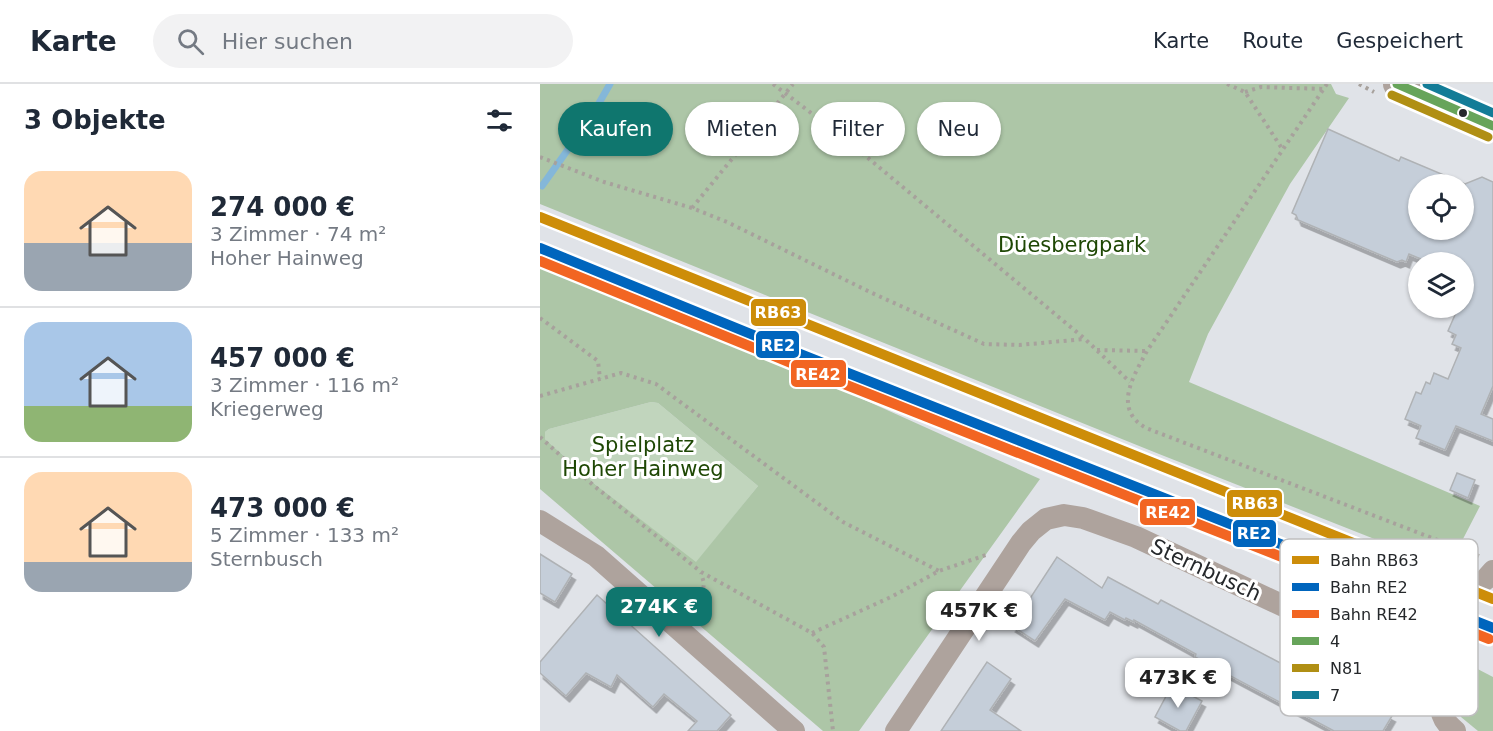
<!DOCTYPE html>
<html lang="de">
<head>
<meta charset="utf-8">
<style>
  :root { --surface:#fff; --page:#f2f2f3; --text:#1f2937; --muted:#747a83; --line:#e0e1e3; --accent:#0f766e }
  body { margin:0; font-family:"DejaVu Sans",sans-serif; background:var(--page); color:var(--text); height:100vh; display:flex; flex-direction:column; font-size:22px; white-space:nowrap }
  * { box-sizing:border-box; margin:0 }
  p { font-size:20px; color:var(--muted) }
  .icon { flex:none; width:33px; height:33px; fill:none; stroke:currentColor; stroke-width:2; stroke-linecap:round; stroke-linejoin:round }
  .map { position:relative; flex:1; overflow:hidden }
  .sheet { display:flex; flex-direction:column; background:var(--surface); width:540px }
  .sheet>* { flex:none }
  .guide { position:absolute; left:18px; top:18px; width:570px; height:54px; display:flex; gap:12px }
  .tools { position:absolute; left:868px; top:90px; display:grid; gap:12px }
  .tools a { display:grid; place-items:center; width:66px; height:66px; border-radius:50%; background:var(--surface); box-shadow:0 2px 4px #0004; font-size:30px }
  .price { position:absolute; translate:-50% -51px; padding:0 14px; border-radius:12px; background:#fff; color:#222; font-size:20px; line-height:39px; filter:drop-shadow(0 2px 3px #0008) }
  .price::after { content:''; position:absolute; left:50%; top:36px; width:18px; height:14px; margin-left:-9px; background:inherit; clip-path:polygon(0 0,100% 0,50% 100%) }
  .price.current { background:var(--accent); color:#fff }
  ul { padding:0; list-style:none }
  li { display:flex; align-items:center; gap:18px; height:150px; padding:0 24px }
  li+li { border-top:2px solid var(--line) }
  li span { display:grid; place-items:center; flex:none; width:168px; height:120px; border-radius:18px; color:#555 }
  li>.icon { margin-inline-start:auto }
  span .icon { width:72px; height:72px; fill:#fffc; stroke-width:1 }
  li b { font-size:26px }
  h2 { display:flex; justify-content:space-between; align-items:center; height:72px; padding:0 24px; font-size:26px }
  .pill { padding:0 21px; border-radius:27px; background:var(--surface); box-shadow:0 2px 4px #0004; font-size:21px; line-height:54px }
  .pill.current { background:var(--accent); color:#fff }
  header { display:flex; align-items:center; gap:36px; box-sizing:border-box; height:84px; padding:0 30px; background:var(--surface); border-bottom:2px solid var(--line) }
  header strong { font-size:28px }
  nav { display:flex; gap:33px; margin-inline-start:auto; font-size:21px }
  .search { width:420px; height:54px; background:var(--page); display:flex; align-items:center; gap:15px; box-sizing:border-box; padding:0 21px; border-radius:33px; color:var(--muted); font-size:22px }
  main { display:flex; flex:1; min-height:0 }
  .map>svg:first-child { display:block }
  .green { fill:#c1d5bd }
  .forest { fill:#adc6a7; fill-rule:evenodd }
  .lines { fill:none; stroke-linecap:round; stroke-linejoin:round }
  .stream { stroke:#84b7d9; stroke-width:7 }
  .building { fill:#c5ced9; stroke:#afb2b5; stroke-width:1.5; fill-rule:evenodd; filter:url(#shadow) }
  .path { stroke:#a7a19c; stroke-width:4; stroke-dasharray:3 4.5; stroke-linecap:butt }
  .minor { stroke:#aea39d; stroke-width:22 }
  .tertiary { stroke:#aea39d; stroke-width:28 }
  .bus-1-casing { stroke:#fff; stroke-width:14 }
  .bus-2-casing { stroke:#fff; stroke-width:14 }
  .bus-3-casing { stroke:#fff; stroke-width:14 }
  .bus-1 { stroke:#67a45a; stroke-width:9 }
  .bus-2 { stroke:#b08f14; stroke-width:9 }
  .bus-3 { stroke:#137c97; stroke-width:9 }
  .rail-1-casing { stroke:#fff; stroke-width:15 }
  .rail-2-casing { stroke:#fff; stroke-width:15 }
  .rail-3-casing { stroke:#fff; stroke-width:15 }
  .rail-1 { stroke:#cd8d09; stroke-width:10 }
  .rail-2 { stroke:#0065bd; stroke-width:10 }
  .rail-3 { stroke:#f26522; stroke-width:10 }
  .bus-dot { fill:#25282b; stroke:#fff; stroke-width:2 }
  .labels { text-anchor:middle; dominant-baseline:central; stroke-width:6; stroke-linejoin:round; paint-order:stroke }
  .park-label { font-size:21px; fill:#1e4704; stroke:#fff }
  .street-label { font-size:21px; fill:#25282b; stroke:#fff }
  .key { fill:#fff; stroke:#bebebf; stroke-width:1.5 }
  .key-label { font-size:16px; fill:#25282b }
  .line-badge { stroke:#fff; stroke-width:2 }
  .badge-label { font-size:16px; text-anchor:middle; font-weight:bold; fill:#fff }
</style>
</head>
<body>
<header>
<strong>Karte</strong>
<div class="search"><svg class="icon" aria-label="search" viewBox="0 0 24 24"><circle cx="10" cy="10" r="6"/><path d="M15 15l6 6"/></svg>Hier suchen</div>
<nav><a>Karte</a><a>Route</a><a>Gespeichert</a></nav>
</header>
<main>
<section class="sheet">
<h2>3 Objekte<svg class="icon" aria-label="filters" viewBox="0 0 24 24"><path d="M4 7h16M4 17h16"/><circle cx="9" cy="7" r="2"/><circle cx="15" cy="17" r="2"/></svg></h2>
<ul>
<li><span style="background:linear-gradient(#ffd9b3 60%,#9aa5b1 0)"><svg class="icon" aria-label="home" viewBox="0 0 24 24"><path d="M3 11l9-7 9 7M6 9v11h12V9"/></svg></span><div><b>274 000 €</b><p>3 Zimmer · 74 m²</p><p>Hoher Hainweg</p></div></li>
<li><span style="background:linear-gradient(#a9c7e8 70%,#8fb573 0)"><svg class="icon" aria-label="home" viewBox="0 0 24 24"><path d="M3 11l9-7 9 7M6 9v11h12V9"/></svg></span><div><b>457 000 €</b><p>3 Zimmer · 116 m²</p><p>Kriegerweg</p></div></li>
<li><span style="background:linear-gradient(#ffd9b3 75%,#9aa5b1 0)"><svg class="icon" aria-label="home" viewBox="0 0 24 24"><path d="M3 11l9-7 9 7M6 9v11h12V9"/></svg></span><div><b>473 000 €</b><p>5 Zimmer · 133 m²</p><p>Sternbusch</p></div></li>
</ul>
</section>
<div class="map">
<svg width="953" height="647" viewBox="0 0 953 647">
  <defs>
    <filter id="shadow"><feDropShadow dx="3.5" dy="6" stdDeviation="0" flood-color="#0004"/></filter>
  </defs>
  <rect width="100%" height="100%" fill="#e0e3e8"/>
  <!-- green -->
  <path class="green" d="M111 318 118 319 218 402 156 479 56 401 5 355V348L9 345Z"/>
  <!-- forest -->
  <g class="forest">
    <path d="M0 0H791L796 10 809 14 750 100 668 250 649 298 940 422 908 484 619 370 0 120Z"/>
    <path d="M0 176 178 250 500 395 319 647H283L0 405ZM111 318 118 319 218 402 156 478 56 401 5 355V348L9 345Z"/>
    <path d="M928 580 953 593V647H938L921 633 916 610Z"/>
  </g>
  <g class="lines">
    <!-- stream -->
    <path class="stream" d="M2 102 51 33 70 0"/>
  </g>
  <!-- building -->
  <g class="building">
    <path d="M788 45 859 77 861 73 925 100 942 93 953 98V302L941 330 953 335V357L916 342 905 366 876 354 881 342 865 335 876 308 881 310 886 298 890 300 894 289 908 295 921 264 912 260 916 251 908 247 918 224H924V178H888L869 170 866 178 862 176 857 178 758 136 756 131 752 129ZM879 100H925L924 146H879Z"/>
    <path d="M917 389 935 396 928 414 910 406Z"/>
    <path d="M0 470 32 490 15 518 0 509Z"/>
    <path d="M517 473 562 504 568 493 618 520 621 516 803 612 806 607 852 632 843 647H794L655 573 656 570 594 536V538L586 534 585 536 570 528 565 536 525 515 495 557 472 542Z"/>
    <path d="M57 511 191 631 177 647H148L157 637 124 610 113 623 77 591 71 603 46 589 26 612 0 589V578Z"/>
    <path d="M447 578 471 595 450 626 481 647H401Z"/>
    <path d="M632 601 662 617 646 647H640L615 633Z"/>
  </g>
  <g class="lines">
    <!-- path -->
    <g class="path">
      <path d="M233 0 304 54 545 255 590 298"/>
      <path d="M687 0 705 8 743 66"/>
      <path d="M787 0 607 267C594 291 572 325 606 344L939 472"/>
      <path d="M819 0 834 8"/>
      <path d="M705 8 721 3 784 5"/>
      <path d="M0 73 64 98 152 124 187 138 330 208 444 260 479 261 545 255"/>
      <path d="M152 124 253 0"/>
      <path d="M0 234 58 277 60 295"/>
      <path d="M557 266 607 267"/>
      <path d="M0 312 81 289 116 300 303 438 399 487"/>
      <path d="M0 353 53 401 161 488 272 549 284 563 293 647"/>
      <path d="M159 534 164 499 161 489"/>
      <path d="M272 549 351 513 399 487 446 471"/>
      <path d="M909 583 936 515"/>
    </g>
    <!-- minor -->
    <g class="minor">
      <path d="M0 437 56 472 254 647"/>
      <path d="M945 496 953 487"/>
      <path d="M356 647 481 459 491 447 506 435 524 431 543 434 596 453 748 524 901 603C901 624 898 633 915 647"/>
    </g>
    <!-- tertiary -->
    <path class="tertiary" d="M857 0 953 42"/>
    <!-- bus-1 casing -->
    <g class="bus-1-casing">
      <path id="bus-1" d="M857 0 953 42"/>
    </g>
    <!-- bus-2 casing -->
    <g class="bus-2-casing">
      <path id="bus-2" d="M852 11 948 53"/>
    </g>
    <!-- bus-3 casing -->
    <g class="bus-3-casing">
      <path id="bus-3" d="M887 0 953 29"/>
    </g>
    <!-- bus-1 -->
    <use href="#bus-1" class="bus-1"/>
    <!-- bus-2 -->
    <use href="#bus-2" class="bus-2"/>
    <!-- bus-3 -->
    <use href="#bus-3" class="bus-3"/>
    <!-- rail-1 casing -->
    <g class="rail-1-casing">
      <path id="rail-1" d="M0 133 953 515"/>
    </g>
    <!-- rail-2 casing -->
    <g class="rail-2-casing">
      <path id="rail-2" d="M0 164 260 270 953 544"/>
    </g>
    <!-- rail-3 casing -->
    <g class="rail-3-casing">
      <path id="rail-3" d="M0 177 256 281 949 555"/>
    </g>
    <!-- rail-1 -->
    <use href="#rail-1" class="rail-1"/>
    <!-- rail-2 -->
    <use href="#rail-2" class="rail-2"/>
    <!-- rail-3 -->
    <use href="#rail-3" class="rail-3"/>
  </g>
  <!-- markers -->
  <circle class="bus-dot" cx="923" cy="29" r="5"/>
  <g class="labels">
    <!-- park labels -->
    <g class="park-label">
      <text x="532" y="161">Düesbergpark</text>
      <text x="103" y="361">Spielplatz<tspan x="103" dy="24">Hoher Hainweg</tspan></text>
    </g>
    <!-- street labels -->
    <g class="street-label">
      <text transform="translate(666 486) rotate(25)">Sternbusch</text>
    </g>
  </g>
  <!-- legend -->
  <rect x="740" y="455" width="198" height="177" rx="9" class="key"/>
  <rect x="752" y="472" width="27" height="8" fill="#cd8d09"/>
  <rect x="752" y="499" width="27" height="8" fill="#0065bd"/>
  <rect x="752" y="526" width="27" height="8" fill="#f26522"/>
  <rect x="752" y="553" width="27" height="8" fill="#67a45a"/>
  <rect x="752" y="580" width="27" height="8" fill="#b08f14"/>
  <rect x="752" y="607" width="27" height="8" fill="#137c97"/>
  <g class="key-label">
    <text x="790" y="482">Bahn RB63</text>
    <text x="790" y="509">Bahn RE2</text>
    <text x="790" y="536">Bahn RE42</text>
    <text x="790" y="563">4</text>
    <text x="790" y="590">N81</text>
    <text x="790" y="617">7</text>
  </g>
  <g class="line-badge">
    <rect x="210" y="214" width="57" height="29" rx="6" fill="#cd8d09"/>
    <rect x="215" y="246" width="45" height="29" rx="6" fill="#0065bd"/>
    <rect x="250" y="275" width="57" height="29" rx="6" fill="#f26522"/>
    <rect x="686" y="405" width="57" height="29" rx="6" fill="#cd8d09"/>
    <rect x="599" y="414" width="57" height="28" rx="6" fill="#f26522"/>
    <rect x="692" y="435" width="45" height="29" rx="6" fill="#0065bd"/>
  </g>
  <g class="badge-label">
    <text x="238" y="234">RB63</text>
    <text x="238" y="267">RE2</text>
    <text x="278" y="296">RE42</text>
    <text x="715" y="425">RB63</text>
    <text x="628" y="434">RE42</text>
    <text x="714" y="455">RE2</text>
  </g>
</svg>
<div class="tools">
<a><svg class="icon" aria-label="locate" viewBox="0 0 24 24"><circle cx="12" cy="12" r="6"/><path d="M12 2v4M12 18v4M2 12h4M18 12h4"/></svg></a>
<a><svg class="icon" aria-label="layers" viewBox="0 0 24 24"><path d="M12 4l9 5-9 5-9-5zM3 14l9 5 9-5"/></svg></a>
</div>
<b class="price current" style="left:119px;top:554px">274K €</b>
<b class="price" style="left:439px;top:558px">457K €</b>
<b class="price" style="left:638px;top:625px">473K €</b>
<div class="guide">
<a class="pill current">Kaufen</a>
<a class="pill">Mieten</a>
<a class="pill">Filter</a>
<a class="pill">Neu</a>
</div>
</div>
</main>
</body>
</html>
